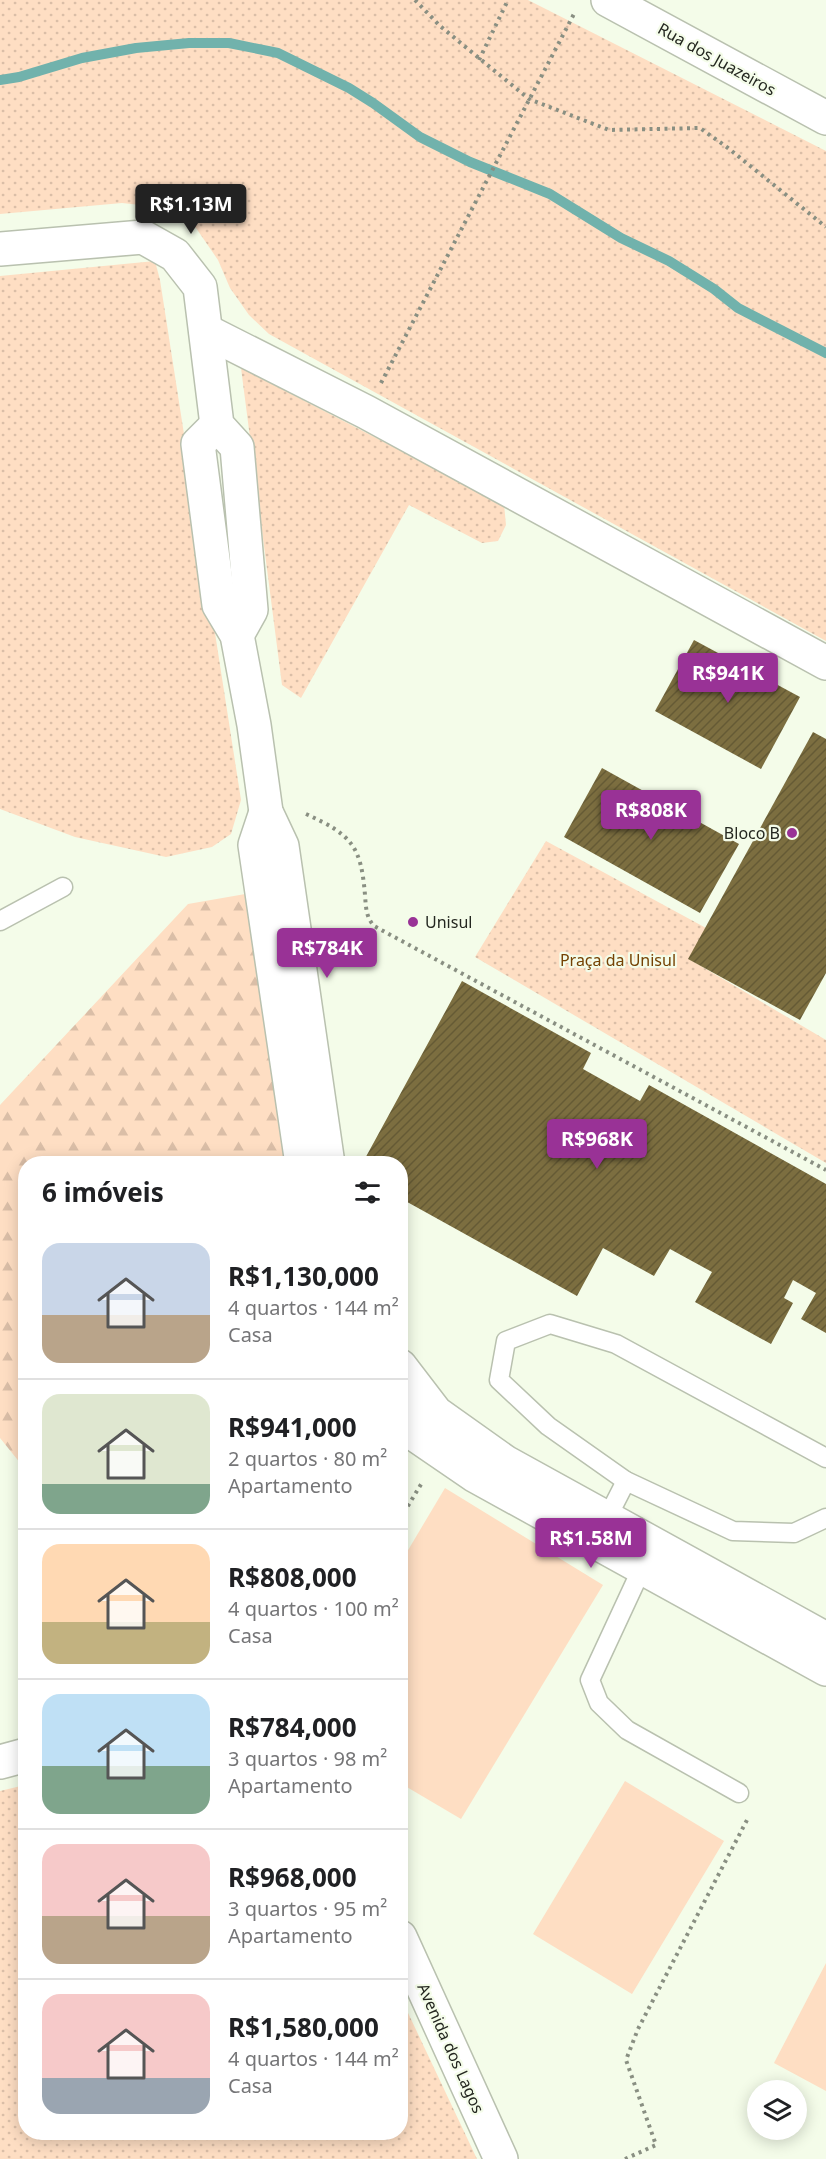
<!DOCTYPE html>
<html lang="pt">
<head>
<meta charset="utf-8">
<style>
  :root { --surface:#fff; --page:#f2f2f2; --text:#202124; --muted:#757577; --line:#e0e0e0; --accent:#993296 }
  body { margin:0; font-family:"Noto Sans",sans-serif; background:var(--page); color:var(--text); height:100vh; display:flex; flex-direction:column; font-size:22px; white-space:nowrap }
  * { box-sizing:border-box; margin:0 }
  p { font-size:20px; color:var(--muted) }
  .icon { flex:none; width:33px; height:33px; fill:none; stroke:currentColor; stroke-width:2; stroke-linecap:round; stroke-linejoin:round }
  .map { position:relative; flex:1; overflow:hidden }
  .side { position:absolute; left:18px; top:1156px; width:390px; height:984px; display:flex; flex-direction:column; background:var(--surface); border-radius:24px; box-shadow:0 3px 15px #0003 }
  .side>* { flex:none }
  .controls { position:absolute; left:747px; top:2080px; display:grid; gap:12px }
  .controls a { display:grid; place-items:center; width:60px; height:60px; border-radius:50%; background:var(--surface); box-shadow:0 3px 15px #0003; font-size:30px }
  .price { position:absolute; translate:-50% -51px; padding:0 14px; border-radius:6px; background:var(--accent); color:#fff; font-size:20px; line-height:39px; filter:drop-shadow(0 2px 3px #0008) }
  .price::after { content:''; position:absolute; left:50%; top:36px; width:18px; height:14px; margin-left:-9px; background:inherit; clip-path:polygon(0 0,100% 0,50% 100%) }
  .price.selected { background:#222; color:#fff }
  ul { padding:0; list-style:none }
  li { display:flex; align-items:center; gap:18px; height:150px; padding:0 24px }
  li+li { border-top:2px solid var(--line) }
  li span { display:grid; place-items:center; flex:none; width:168px; height:120px; border-radius:18px; color:#555 }
  li>.icon { margin-inline-start:auto }
  span .icon { width:72px; height:72px; fill:#fffc; stroke-width:1 }
  li b { font-size:26px }
  h2 { display:flex; justify-content:space-between; align-items:center; height:72px; padding:0 24px; font-size:26px }
  .map>svg:first-child { display:block }
  .grass { fill:url(#grass-dots) }
  .forest { fill:url(#forest-firs) }
  .pitch { fill:#fedec3 }
  .lines { fill:none; stroke-linecap:round; stroke-linejoin:round }
  .stream { stroke:#71b2ac; stroke-width:10 }
  .building { fill:url(#building-hatch) }
  .service-casing { stroke:#b9c1af; stroke-width:21 }
  .minor-casing { stroke:#b9c1af; stroke-width:36 }
  .tertiary-casing { stroke:#b9c1af; stroke-width:36 }
  .secondary-casing { stroke:#b9c1af; stroke-width:36 }
  .path { stroke:#898f82; stroke-width:4; stroke-dasharray:3 4.5; stroke-linecap:butt }
  .service { stroke:#fff; stroke-width:18 }
  .minor { stroke:#fff; stroke-width:33 }
  .tertiary { stroke:#fff; stroke-width:33 }
  .secondary { stroke:#fff; stroke-width:33 }
  .poi-dot { fill:#993296; stroke:#f4fce9; stroke-width:2 }
  .labels { text-anchor:middle; dominant-baseline:central; stroke-width:4.5; stroke-linejoin:round; paint-order:stroke }
  .street-label { font-size:16px; fill:#242720; stroke:#f4fce9 }
  .poi-label { font-size:16px; fill:#242720; stroke:#f4fce9; text-anchor:end }
  .park-label { font-size:16px; fill:#754203; stroke:#f4fce9 }
</style>
</head>
<body>
<div class="map">
<svg width="826" height="2159" viewBox="0 0 826 2159">
  <defs>
    <pattern id="grass-dots" width="8" height="8" patternUnits="userSpaceOnUse" patternTransform="scale(1.5)"><rect width="8" height="8" fill="#fedec3"/><path d="M2 2h.1M6 6h.1" fill="none" stroke="#dabea7" stroke-width="1.8" stroke-linecap="round"/></pattern>
    <pattern id="forest-firs" width="22" height="20" patternUnits="userSpaceOnUse" patternTransform="scale(1.5)"><rect width="22" height="20" fill="#fedec3"/><path d="M5 1l3.5 6h-7zM16 11l3.5 6h-7z" fill="#dabea7"/></pattern>
    <pattern id="building-hatch" width="6" height="6" patternUnits="userSpaceOnUse" patternTransform="scale(1.5)"><rect width="6" height="6" fill="#7c6e40"/><path d="M-1 1l2-2M0 6l6-6M5 7l2-2" fill="none" stroke="#655a35"/></pattern>
  </defs>
  <rect width="100%" height="100%" fill="#f4fce9"/>
  <!-- grass -->
  <g class="grass">
    <path d="M0 0H528L826 151V641L269 334 249 315 230 288 218 260 196 228 168 208 122 203 0 214Z"/>
    <path d="M155 261 160 280 241 800 231 834 212 847 166 857 75 837 0 809V276Z"/>
    <path d="M241 368 504 504 506 525 498 541 482 543 409 505 301 698 282 685Z"/>
    <path d="M546 841 706 928 689 959 826 1040V1163L475 957Z"/>
    <path d="M25 1785 26 2133H400L401 1998 477 2159H0V1791Z"/>
  </g>
  <!-- forest -->
  <path class="forest" d="M251 893 291 1164H26L25 1469 0 1438V1105L188 904Z"/>
  <!-- pitch -->
  <g class="pitch">
    <path d="M445 1488 603 1585 461 1819 400 1783 401 1562Z"/>
    <path d="M625 1781 724 1841 632 1994 533 1934Z"/>
    <path d="M826 1963V2091L774 2063Z"/>
  </g>
  <g class="lines">
    <!-- stream -->
    <path class="stream" d="M0 80 19 77 82 58 136 48 189 43H229L278 53 349 88 373 103 420 137 470 162 550 194 621 238 669 261 714 289 738 308 826 353"/>
  </g>
  <!-- building -->
  <g class="building">
    <path d="M694 640 800 697 761 769 655 711Z"/>
    <path d="M813 732 826 739V973L800 1020 688 959Z"/>
    <path d="M602 768 739 844 700 913 564 837Z"/>
    <path d="M462 981 591 1053 583 1069 640 1101 649 1085 826 1184V1333L801 1319 816 1293 793 1280 784 1298 793 1303 771 1344 695 1302 712 1272 670 1249 654 1276 603 1248 577 1296 400 1198V1164H362Z"/>
  </g>
  <g class="lines">
    <!-- service casing -->
    <g class="service-casing">
      <g id="service">
        <path d="M0 921 63 887"/>
        <path d="M826 1458 616 1344 550 1324 506 1341 499 1380 548 1426 626 1481 733 1531 794 1533 826 1518"/>
        <path d="M604 1524 626 1481"/>
        <path d="M642 1568 590 1680 599 1703 627 1730 739 1793"/>
      </g>
    </g>
    <!-- minor casing -->
    <g class="minor-casing">
      <g id="minor">
        <path d="M0 249 143 237 175 255 200 287 217 425 237 447 251 610 237 635"/>
        <path d="M206 331 366 412 826 663"/>
        <path d="M217 425 198 444 219 605 237 635 254 725 266 812 282 846 328 1164"/>
        <path d="M266 812 255 845 302 1164"/>
        <path d="M400 1366 436 1413 505 1462 826 1639"/>
        <path d="M400 1416 417 1436 474 1475 826 1669"/>
      </g>
    </g>
    <!-- tertiary casing -->
    <g class="tertiary-casing">
      <path id="tertiary" d="M608 0 826 118"/>
    </g>
    <!-- secondary casing -->
    <g class="secondary-casing">
      <g id="secondary">
        <path d="M0 1762 26 1755"/>
        <path d="M400 1937 501 2159"/>
      </g>
    </g>
    <!-- path -->
    <g class="path">
      <path d="M415 0 440 26 529 99 609 130 700 128 728 148 826 227"/>
      <path d="M479 60 508 0"/>
      <path d="M381 383 575 12"/>
      <path d="M306 814C352 835 361 846 365 895 366 908 366 917 374 926L826 1170"/>
      <path d="M400 1519 423 1481"/>
      <path d="M625 2159 656 2145 626 2060 638 2029 747 1820"/>
    </g>
    <!-- service -->
    <use href="#service" class="service"/>
    <!-- minor -->
    <use href="#minor" class="minor"/>
    <!-- tertiary -->
    <use href="#tertiary" class="tertiary"/>
    <!-- secondary -->
    <use href="#secondary" class="secondary"/>
  </g>
  <!-- markers -->
  <g class="poi-dot">
    <circle cx="792" cy="833" r="6"/>
    <circle cx="413" cy="922" r="6"/>
  </g>
  <g class="labels">
    <!-- street labels -->
    <g class="street-label">
      <text transform="translate(717 59) rotate(29)">Rua dos Juazeiros</text>
      <text transform="translate(451 2048) rotate(66)">Avenida dos Lagos</text>
    </g>
    <!-- poi labels -->
    <g class="poi-label">
      <text x="780" y="833">Bloco B</text>
      <text x="425" y="922" text-anchor="start">Unisul</text>
    </g>
    <!-- park labels -->
    <g class="park-label">
      <text x="618" y="960">Praça da Unisul</text>
    </g>
  </g>
</svg>
<div class="controls">
<a><svg class="icon" aria-label="layers" viewBox="0 0 24 24"><path d="M12 4l9 5-9 5-9-5zM3 14l9 5 9-5"/></svg></a>
</div>
<b class="price selected" style="left:191px;top:235px">R$1.13M</b>
<b class="price" style="left:728px;top:704px">R$941K</b>
<b class="price" style="left:651px;top:841px">R$808K</b>
<b class="price" style="left:327px;top:979px">R$784K</b>
<b class="price" style="left:597px;top:1170px">R$968K</b>
<b class="price" style="left:591px;top:1569px">R$1.58M</b>
<section class="side">
<h2>6 imóveis<svg class="icon" aria-label="filters" viewBox="0 0 24 24"><path d="M4 7h16M4 17h16"/><circle cx="9" cy="7" r="2"/><circle cx="15" cy="17" r="2"/></svg></h2>
<ul>
<li><span style="background:linear-gradient(#c9d6e8 60%,#b9a48a 0)"><svg class="icon" aria-label="home" viewBox="0 0 24 24"><path d="M3 11l9-7 9 7M6 9v11h12V9"/></svg></span><div><b>R$1,130,000</b><p>4 quartos · 144 m²</p><p>Casa</p></div></li>
<li><span style="background:linear-gradient(#dfe7d0 75%,#7fa58c 0)"><svg class="icon" aria-label="home" viewBox="0 0 24 24"><path d="M3 11l9-7 9 7M6 9v11h12V9"/></svg></span><div><b>R$941,000</b><p>2 quartos · 80 m²</p><p>Apartamento</p></div></li>
<li><span style="background:linear-gradient(#ffd9b3 65%,#c2b280 0)"><svg class="icon" aria-label="home" viewBox="0 0 24 24"><path d="M3 11l9-7 9 7M6 9v11h12V9"/></svg></span><div><b>R$808,000</b><p>4 quartos · 100 m²</p><p>Casa</p></div></li>
<li><span style="background:linear-gradient(#bfe0f5 60%,#7fa58c 0)"><svg class="icon" aria-label="home" viewBox="0 0 24 24"><path d="M3 11l9-7 9 7M6 9v11h12V9"/></svg></span><div><b>R$784,000</b><p>3 quartos · 98 m²</p><p>Apartamento</p></div></li>
<li><span style="background:linear-gradient(#f6c9c9 60%,#b9a48a 0)"><svg class="icon" aria-label="home" viewBox="0 0 24 24"><path d="M3 11l9-7 9 7M6 9v11h12V9"/></svg></span><div><b>R$968,000</b><p>3 quartos · 95 m²</p><p>Apartamento</p></div></li>
<li><span style="background:linear-gradient(#f6c9c9 70%,#9aa5b1 0)"><svg class="icon" aria-label="home" viewBox="0 0 24 24"><path d="M3 11l9-7 9 7M6 9v11h12V9"/></svg></span><div><b>R$1,580,000</b><p>4 quartos · 144 m²</p><p>Casa</p></div></li>
</ul>
</section>
</div>
</body>
</html>
